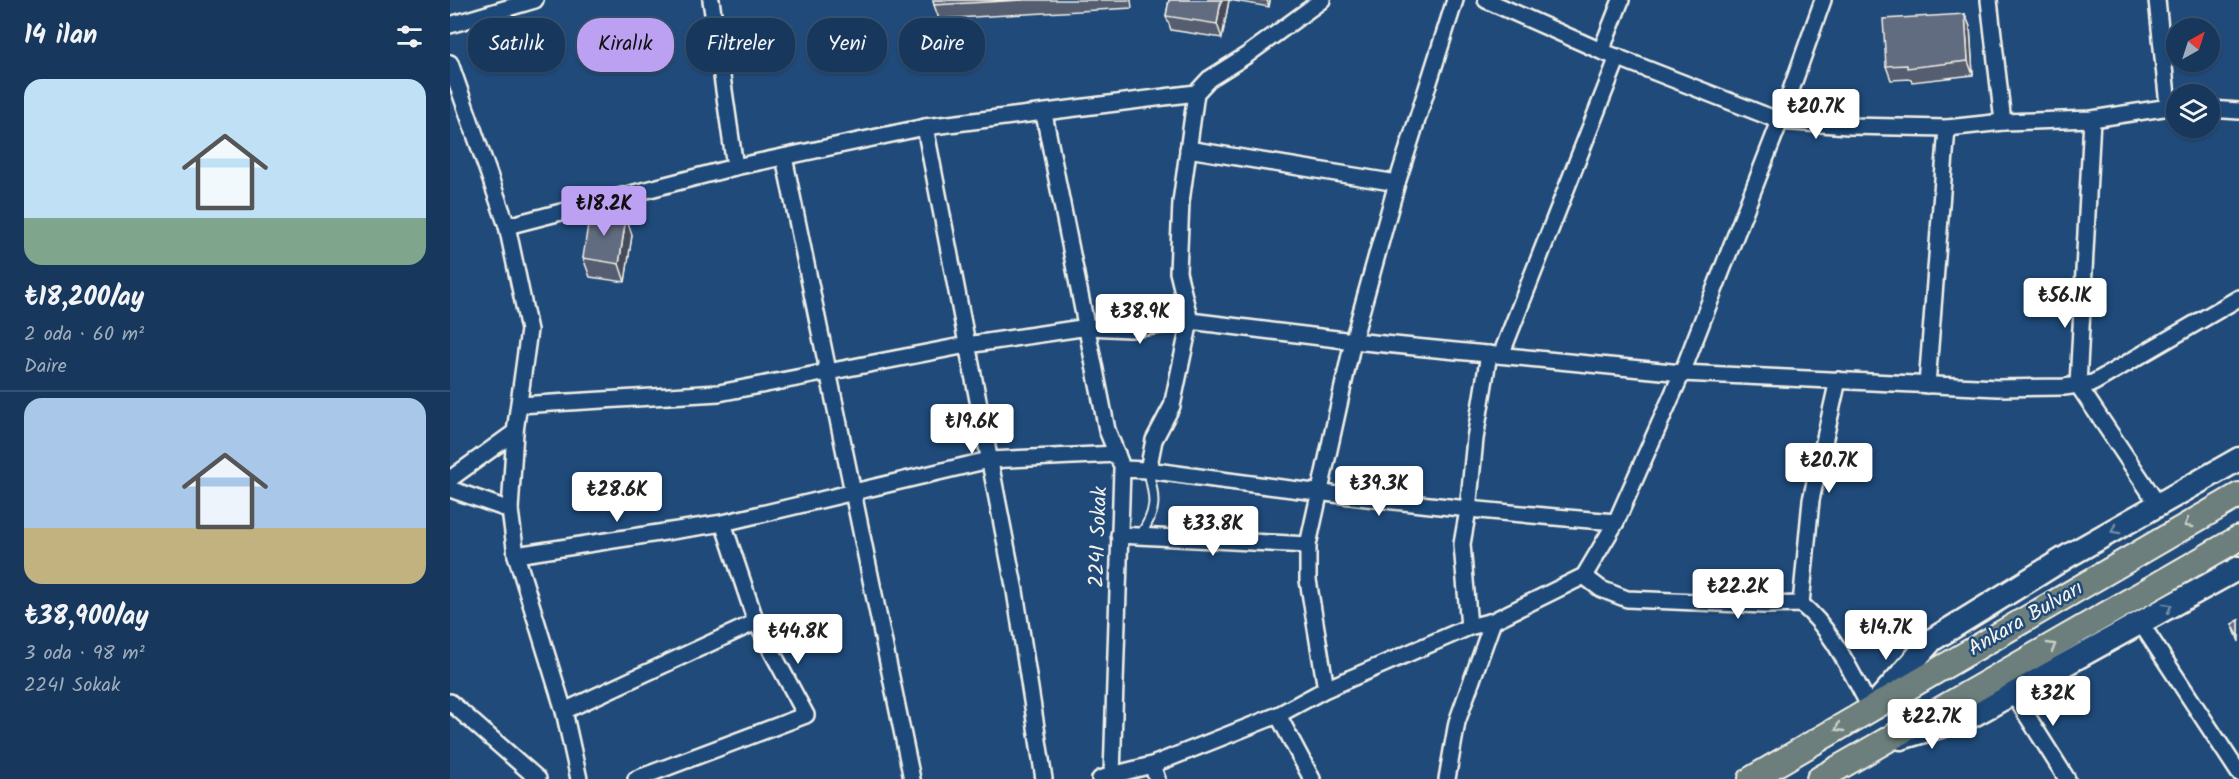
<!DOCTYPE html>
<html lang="tr">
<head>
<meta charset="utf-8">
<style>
  :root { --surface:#17385c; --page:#244365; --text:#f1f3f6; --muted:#9eacbb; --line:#365272; --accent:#bca0f2 }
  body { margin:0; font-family:Kalam,sans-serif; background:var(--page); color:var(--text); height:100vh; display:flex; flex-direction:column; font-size:22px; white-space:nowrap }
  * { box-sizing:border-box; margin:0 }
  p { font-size:20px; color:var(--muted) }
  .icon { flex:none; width:33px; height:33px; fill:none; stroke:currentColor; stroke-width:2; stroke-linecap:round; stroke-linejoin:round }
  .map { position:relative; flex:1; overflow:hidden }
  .drawer { display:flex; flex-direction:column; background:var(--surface); width:450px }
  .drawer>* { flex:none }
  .banner { position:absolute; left:18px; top:18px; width:570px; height:54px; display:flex; gap:12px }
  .needle { width:39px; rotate:39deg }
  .controls { position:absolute; left:1716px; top:18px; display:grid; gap:12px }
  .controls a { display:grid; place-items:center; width:54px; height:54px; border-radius:50%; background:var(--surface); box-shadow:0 2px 4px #0004,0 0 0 2px var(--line); font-size:30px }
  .price { position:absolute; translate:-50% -51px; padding:0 14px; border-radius:6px; background:#fff; color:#222; font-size:20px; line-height:39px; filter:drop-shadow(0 2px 3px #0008) }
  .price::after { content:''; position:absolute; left:50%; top:36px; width:18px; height:14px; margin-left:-9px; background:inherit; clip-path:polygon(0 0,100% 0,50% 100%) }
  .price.selected { background:var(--accent); color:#111 }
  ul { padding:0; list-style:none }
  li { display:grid; align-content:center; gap:12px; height:318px; padding:0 24px }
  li+li { border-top:2px solid var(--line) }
  li span { display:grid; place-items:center; height:186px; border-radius:18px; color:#555 }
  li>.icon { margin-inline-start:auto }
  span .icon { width:108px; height:108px; fill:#fffc; stroke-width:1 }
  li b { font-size:26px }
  h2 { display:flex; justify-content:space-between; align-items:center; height:72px; padding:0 24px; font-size:26px }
  .tag { padding:0 21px; border-radius:24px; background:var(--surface); box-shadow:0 2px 4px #0004,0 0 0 2px var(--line); font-size:21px; line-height:54px }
  .tag.selected { background:var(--accent); color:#111 }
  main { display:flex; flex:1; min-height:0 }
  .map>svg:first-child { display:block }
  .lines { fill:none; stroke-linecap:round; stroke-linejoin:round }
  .lane-casing { stroke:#f4f1e8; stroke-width:12 }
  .street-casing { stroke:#f4f1e8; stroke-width:20 }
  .secondary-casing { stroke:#f4f1e8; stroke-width:27 }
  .primary-casing { stroke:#f4f1e8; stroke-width:28 }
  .lane { stroke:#1f4a7a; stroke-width:8 }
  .street { stroke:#1f4a7a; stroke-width:15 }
  .secondary { stroke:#1f4a7a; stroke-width:22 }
  .primary { stroke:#6c7f7c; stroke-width:24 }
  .wall { fill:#545d6f; stroke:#f4f1e8; stroke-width:1.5 }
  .shaded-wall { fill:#454c5a; stroke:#f4f1e8; stroke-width:1.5 }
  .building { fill:#626c81; stroke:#f4f1e8; stroke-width:1.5 }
  .oneway { stroke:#cbcfc8 }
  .oneway2 { stroke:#748da6 }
  .labels { text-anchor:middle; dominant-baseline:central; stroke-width:5; stroke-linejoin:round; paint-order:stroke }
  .street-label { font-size:21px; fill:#f4f1e8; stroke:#1f4a7a }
</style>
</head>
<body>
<main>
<section class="drawer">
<h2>14 ilan<svg class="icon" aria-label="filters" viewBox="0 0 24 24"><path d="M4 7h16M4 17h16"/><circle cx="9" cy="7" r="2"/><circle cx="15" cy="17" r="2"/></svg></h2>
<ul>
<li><span style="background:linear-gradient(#bfe0f5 75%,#7fa58c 0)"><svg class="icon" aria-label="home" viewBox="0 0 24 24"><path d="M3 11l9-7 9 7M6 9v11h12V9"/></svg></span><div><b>₺18,200/ay</b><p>2 oda · 60 m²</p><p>Daire</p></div></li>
<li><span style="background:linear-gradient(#a9c7e8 70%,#c2b280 0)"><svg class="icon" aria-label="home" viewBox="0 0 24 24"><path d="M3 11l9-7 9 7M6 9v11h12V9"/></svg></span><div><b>₺38,900/ay</b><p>3 oda · 98 m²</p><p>2241 Sokak</p></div></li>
</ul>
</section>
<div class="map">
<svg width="1789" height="779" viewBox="0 0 1789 779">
  <rect width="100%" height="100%" fill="#1f4a7a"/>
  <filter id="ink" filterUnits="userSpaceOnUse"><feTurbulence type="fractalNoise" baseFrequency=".0167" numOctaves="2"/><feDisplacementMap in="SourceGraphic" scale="12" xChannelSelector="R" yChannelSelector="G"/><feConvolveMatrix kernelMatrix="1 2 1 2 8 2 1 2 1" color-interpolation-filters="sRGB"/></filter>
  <g filter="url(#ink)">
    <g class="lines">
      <!-- lane casing -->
      <g class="lane-casing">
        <path id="lane" d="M690 535C708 510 705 499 698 470"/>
      </g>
      <!-- street casing -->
      <g class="street-casing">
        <g id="street">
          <path d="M261 0 285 167"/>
          <path d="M872 0 797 55 759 79 746 93 731 202 728 272 740 321 903 341 1232 373 1548 388 1614 387 1643 383 1789 298"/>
          <path d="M1036 0 1151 51 1330 121 1398 126 1497 128 1553 122 1642 119 1726 106"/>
          <path d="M1539 0 1553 122"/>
          <path d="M1707 0 1718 105"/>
          <path d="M0 25 85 0"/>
          <path d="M1151 51 1171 0"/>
          <path d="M0 63 57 226 79 330 65 432 0 479"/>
          <path d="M1760 109 1789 111"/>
          <path d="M594 114 657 430 670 462"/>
          <path d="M1642 119 1628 385 1709 506"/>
          <path d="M475 127 565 591 594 779"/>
          <path d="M738 149 947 183"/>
          <path d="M334 157 462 779"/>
          <path d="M57 226 285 167 475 127 746 93"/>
          <path d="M1051 355 1168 57"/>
          <path d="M1477 385 1497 128"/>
          <path d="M69 405 269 393 517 345 638 327 680 329 740 321 722 406 704 440 698 470 672 469 662 775 650 779"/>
          <path d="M65 432 60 510 66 555 114 711 129 779"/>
          <path d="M698 470C854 492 1009 510 1166 522"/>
          <path d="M0 489 60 510"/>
          <path d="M669 535 858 545"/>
          <path d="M66 555 273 523"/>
          <path d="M1134 576 1151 589 1177 599 1315 605 1351 604C1383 630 1401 673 1421 709"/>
          <path d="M1351 604 1361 500 1388 380"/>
          <path d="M1690 622 1789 773"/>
          <path d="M1019 627 1012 544 1018 510 1025 439 1039 354"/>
          <path d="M876 689 858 580V545L903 341 947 183 1005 0"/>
          <path d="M1562 692 1617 779"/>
          <path d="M0 702 88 779"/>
          <path d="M114 711 306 622"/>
          <path d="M828 715 862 779"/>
          <path d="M702 765 707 779"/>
          <path d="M186 779 356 715 306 622 273 523 539 460 667 454"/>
          <path d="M661 779 662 775 702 765 828 715 876 689 1019 627 1043 621 1134 576 1166 522 1232 373 1330 121 1373 0"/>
          <path d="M997 779 1007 722 1043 621"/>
        </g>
      </g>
      <!-- secondary casing -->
      <g class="secondary-casing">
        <g id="secondary">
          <path d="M1427 702 1482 640 1618 556 1789 459"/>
          <path d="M1451 738 1520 717 1789 568"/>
        </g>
      </g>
      <!-- primary casing -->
      <g class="primary-casing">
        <g id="primary">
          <path d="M1301 779 1789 495"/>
          <path d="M1369 779 1789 538"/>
        </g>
      </g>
      <!-- lane -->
      <use href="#lane" class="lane"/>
      <!-- street -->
      <use href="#street" class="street"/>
      <!-- secondary -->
      <use href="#secondary" class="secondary"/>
      <!-- primary -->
      <use href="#primary" class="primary"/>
    </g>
    <!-- wall -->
    <g class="wall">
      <path d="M483 0H681L682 8 489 19 484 5Z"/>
      <path d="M719 0H820L819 7 779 0 772 38 721 30 716 16Z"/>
      <path d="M1515 14 1520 27 1523 75 1462 82 1461 79 1441 80 1436 66Z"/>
      <path d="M176 217 182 235 175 282 140 277 133 258Z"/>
      <path d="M1789 620V642L1782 624Z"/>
    </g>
    <!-- shaded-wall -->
    <g class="shaded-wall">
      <path d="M771 0H779L772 38 767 24Z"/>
      <path d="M817 0H820L819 7Z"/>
      <path d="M1515 14 1520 27 1523 75 1518 61Z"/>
      <path d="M176 217 182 235 175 282 169 264Z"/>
    </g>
    <!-- building -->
    <g class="building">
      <path d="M483 0H573L484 5Z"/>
      <path d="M719 0H771L767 24 716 16Z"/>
      <path d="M1515 14 1518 61 1457 68V65L1436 66 1433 19Z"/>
      <path d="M140 211 176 217 169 264 133 258Z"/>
      <path d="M1789 620V637L1782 624Z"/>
    </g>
    <!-- one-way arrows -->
    <defs><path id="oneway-chevron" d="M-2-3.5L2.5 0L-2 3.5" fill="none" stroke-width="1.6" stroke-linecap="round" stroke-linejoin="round" transform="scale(1.5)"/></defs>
    <g class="oneway">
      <use href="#oneway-chevron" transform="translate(1738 524) rotate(150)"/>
      <use href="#oneway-chevron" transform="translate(1602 646) rotate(-30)"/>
      <use href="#oneway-chevron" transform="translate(1389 728) rotate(149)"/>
    </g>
    <g class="oneway2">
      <use href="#oneway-chevron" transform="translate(1665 530) rotate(151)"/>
      <use href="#oneway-chevron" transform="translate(1718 607) rotate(-29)"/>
    </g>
  </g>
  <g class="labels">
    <!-- street labels -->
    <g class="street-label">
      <text transform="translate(649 537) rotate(-88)">2241 Sokak</text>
      <text transform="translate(1576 619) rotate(-30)">Ankara Bulvarı</text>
    </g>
  </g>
</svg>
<div class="controls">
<a><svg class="needle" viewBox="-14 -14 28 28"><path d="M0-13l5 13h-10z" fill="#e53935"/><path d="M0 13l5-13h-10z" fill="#9eacbb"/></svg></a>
<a><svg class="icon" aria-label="layers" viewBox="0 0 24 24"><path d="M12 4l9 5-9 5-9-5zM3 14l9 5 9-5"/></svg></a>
</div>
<b class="price" style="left:1366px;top:140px">₺20.7K</b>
<b class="price selected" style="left:154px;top:237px">₺18.2K</b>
<b class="price" style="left:1615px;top:329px">₺56.1K</b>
<b class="price" style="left:690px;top:345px">₺38.9K</b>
<b class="price" style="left:522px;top:455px">₺19.6K</b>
<b class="price" style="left:1379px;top:494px">₺20.7K</b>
<b class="price" style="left:929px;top:517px">₺39.3K</b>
<b class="price" style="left:167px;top:523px">₺28.6K</b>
<b class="price" style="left:763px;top:557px">₺33.8K</b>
<b class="price" style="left:1288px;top:620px">₺22.2K</b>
<b class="price" style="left:1436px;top:661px">₺14.7K</b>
<b class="price" style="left:348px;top:665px">₺44.8K</b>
<b class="price" style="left:1603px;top:727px">₺32K</b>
<b class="price" style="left:1482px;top:750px">₺22.7K</b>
<div class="banner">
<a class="tag">Satılık</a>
<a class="tag selected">Kiralık</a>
<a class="tag">Filtreler</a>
<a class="tag">Yeni</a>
<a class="tag">Daire</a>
</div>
</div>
</main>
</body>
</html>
